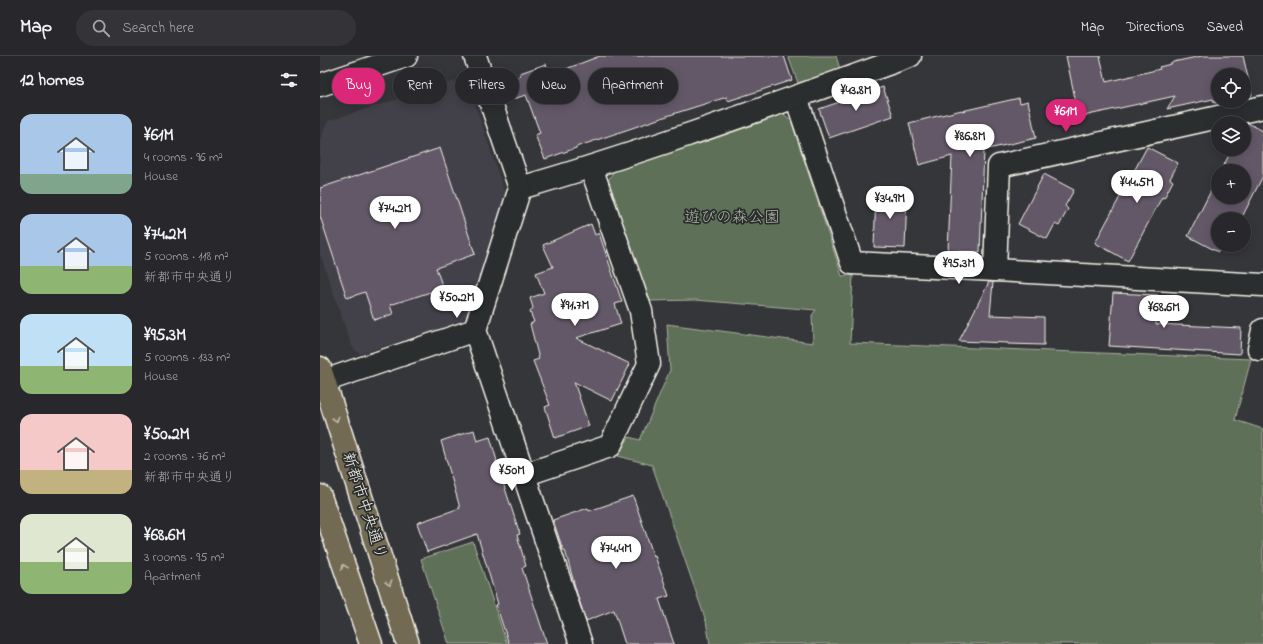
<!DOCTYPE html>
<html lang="en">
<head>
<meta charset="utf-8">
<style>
  :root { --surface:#28282c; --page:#343438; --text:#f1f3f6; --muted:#a5a6a9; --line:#444448; --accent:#db2777 }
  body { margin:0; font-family:"Indie Flower","Klee One",sans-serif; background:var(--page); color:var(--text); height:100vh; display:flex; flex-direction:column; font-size:15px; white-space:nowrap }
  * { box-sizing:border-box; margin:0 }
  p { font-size:13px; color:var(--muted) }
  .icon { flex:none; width:22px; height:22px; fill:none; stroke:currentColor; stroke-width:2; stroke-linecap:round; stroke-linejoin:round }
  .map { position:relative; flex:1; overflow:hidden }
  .sheet { display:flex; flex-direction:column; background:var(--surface); width:320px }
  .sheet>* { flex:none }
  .guide { position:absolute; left:12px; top:12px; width:380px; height:36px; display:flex; gap:8px }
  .buttons { position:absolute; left:891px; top:12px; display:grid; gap:8px }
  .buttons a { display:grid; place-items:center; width:40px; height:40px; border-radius:50%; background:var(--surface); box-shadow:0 2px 10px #0003,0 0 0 1px var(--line); font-size:20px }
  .price { position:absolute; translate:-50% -34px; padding:0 9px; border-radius:14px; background:#fff; color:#222; font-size:13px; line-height:26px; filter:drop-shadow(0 1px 2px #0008) }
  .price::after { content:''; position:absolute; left:50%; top:24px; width:12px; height:9px; margin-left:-6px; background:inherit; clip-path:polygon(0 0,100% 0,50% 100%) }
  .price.selected { background:var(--accent); color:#fff }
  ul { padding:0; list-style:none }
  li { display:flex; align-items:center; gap:12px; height:100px; padding:0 20px }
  li span { display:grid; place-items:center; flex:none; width:112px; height:80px; border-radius:12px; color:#555 }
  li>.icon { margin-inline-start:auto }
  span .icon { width:48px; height:48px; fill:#fffc; stroke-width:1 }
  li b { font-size:17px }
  h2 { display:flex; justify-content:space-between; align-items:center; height:48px; padding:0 20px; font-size:17px }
  .tag { padding:0 14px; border-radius:18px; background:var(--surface); box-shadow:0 2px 10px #0003,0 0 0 1px var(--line); font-size:14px; line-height:36px }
  .tag.selected { background:var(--accent); color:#fff }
  header { display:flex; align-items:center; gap:24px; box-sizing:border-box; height:56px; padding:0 20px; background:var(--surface); border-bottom:1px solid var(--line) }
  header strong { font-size:19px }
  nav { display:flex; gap:22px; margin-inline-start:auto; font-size:14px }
  .search { width:280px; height:36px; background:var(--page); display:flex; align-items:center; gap:10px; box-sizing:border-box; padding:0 14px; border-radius:22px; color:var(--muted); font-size:15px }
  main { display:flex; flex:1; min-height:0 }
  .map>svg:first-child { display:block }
  .built { fill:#434048 }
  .green { fill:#5e6f58; stroke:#a9b0a0 }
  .building { fill:#635968; stroke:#f4f1e8 }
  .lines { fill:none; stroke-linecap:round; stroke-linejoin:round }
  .minor-casing { stroke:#f4f1e8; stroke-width:25 }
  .tertiary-casing { stroke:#f4f1e8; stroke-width:25 }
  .primary-casing { stroke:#f4f1e8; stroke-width:25 }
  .minor { stroke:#2a2d2e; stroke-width:22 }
  .tertiary { stroke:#2a2d2e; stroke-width:22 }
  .primary { stroke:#736b52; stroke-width:22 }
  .oneway { stroke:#c0bbac }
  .labels { text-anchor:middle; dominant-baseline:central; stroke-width:3.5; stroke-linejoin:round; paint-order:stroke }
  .park-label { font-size:16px; fill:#b0b6a7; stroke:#2a2d2e }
  .street-label { font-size:16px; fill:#f4f1e8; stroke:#2a2d2e }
</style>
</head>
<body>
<header>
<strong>Map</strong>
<div class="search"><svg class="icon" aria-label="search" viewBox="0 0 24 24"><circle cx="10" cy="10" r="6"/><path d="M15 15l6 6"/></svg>Search here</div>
<nav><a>Map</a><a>Directions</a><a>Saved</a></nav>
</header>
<main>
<section class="sheet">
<h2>12 homes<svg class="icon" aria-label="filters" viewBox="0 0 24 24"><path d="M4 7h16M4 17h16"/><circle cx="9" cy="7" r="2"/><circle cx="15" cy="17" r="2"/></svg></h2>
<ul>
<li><span style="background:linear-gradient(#a9c7e8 75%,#7fa58c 0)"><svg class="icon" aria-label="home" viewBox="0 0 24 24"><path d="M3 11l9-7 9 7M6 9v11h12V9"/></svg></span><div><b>¥61M</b><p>4 rooms · 96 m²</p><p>House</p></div></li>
<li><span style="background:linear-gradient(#a9c7e8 65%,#8fb573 0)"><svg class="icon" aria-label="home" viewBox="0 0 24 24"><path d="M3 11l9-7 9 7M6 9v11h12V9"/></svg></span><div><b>¥74.2M</b><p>5 rooms · 118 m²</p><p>新都市中央通り</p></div></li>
<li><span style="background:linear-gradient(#bfe0f5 65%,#8fb573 0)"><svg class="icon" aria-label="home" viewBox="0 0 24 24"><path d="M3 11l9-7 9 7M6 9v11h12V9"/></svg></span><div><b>¥95.3M</b><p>5 rooms · 133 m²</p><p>House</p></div></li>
<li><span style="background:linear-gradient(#f6c9c9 70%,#c2b280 0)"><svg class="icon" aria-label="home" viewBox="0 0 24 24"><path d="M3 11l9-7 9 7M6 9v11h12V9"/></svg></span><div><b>¥50.2M</b><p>2 rooms · 76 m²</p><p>新都市中央通り</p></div></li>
<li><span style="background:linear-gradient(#dfe7d0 60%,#8fb573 0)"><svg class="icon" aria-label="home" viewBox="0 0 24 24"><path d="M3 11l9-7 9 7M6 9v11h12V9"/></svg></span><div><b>¥68.6M</b><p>3 rooms · 95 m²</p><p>Apartment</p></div></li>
</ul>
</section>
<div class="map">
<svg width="943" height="588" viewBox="0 0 943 588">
  <rect width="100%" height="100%" fill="#35363a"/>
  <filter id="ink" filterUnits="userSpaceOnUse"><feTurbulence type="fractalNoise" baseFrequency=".025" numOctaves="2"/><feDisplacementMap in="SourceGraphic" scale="8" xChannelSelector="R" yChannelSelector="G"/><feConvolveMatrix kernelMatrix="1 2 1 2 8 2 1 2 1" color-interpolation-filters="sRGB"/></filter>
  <g filter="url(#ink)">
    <!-- built -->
    <path class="built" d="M141 23 148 27 185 138 150 255 140 267 40 298 32 291 0 198V83L8 65Z"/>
    <!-- green -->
    <g class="green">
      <path d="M468 0H516L520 13 478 27Z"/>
      <path d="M461 56 471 64 522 220 533 219 530 287 931 303 915 364 943 373V588H390L386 565 332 409 298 400 309 381 320 384 350 314 347 268 493 287 492 259 496 254 375 244 329 245 322 233 288 125 294 114Z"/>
      <path d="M153 486 187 588H129L101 503Z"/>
    </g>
    <!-- building -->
    <g class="building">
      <path d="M280 0H464L472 24 408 45 407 41 356 57 256 91V92L225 103 215 79 220 77 206 39 184 46 178 29 201 20 200 17 226 8 230 19Z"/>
      <path d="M746 0H780L786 26 840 13 839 11 851 8 853 6 882 0H923L932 39 924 41V19H898V45H904L894 47 893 43 847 53 855 40 759 61Z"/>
      <path d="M563 31 573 60 509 82 499 53Z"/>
      <path d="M699 42 700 47 708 45 716 82 664 94 660 196 628 195 632 100 599 109 589 67 642 54V55Z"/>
      <path d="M928 67 943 75V120L921 163H898V189H902L898 196 868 180 898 121V141H924V115H901L912 93H924V69L925 68Z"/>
      <path d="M827 91 858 107 850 123 853 125 844 142 842 141 808 205 775 187Z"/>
      <path d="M120 92 155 198 116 212 123 232 70 249 73 258 54 264 45 236 27 242 0 160V132Z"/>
      <path d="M724 118 754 134 745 150 748 153 739 170 735 168 727 183 698 168Z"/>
      <path d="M556 137 587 138 585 192 554 191Z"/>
      <path d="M271 168 275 179 279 177 302 246 295 248 301 268 256 282 310 308 292 345 254 326 269 370 235 382 225 351 230 349 213 305 219 303 210 268 214 266 210 256 213 252 210 242 224 237 216 217 233 211 223 189Z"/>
      <path d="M669 226H673L670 259 724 261V289L688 288V287L639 285Z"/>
      <path d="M793 237 838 239 836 268 921 272 920 298 789 290Z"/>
      <path d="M154 374 157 385 170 381 177 405H176L200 478 197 479 206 510 202 512 227 588H189L176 549 178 548 157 478 107 496 97 467 140 452 121 385Z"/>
      <path d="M313 440 334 501 335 500 349 540 339 543 354 588H305L294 554 266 565 257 538 245 494H243L233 464 268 452 269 455Z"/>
    </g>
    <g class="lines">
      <!-- minor casing -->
      <g class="minor-casing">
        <g id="minor">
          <path d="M476 41 532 207 675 214 943 229"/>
          <path d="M200 132C332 94 461 46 590 0"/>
          <path d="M675 214 679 110 943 51"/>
          <path d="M155 274 261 588"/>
          <path d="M939 293 943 274"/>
          <path d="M4 325 155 274 200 132 155 0"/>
          <path d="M204 419 290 390 329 308 321 255 271 111"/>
        </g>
      </g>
      <!-- tertiary casing -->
      <g class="tertiary-casing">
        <path id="tertiary" d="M0 29 86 0"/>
      </g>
      <!-- primary casing -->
      <g class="primary-casing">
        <g id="primary">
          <path d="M0 312 88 588"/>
          <path d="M0 440 51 588"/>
        </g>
      </g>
      <!-- minor -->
      <use href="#minor" class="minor"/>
      <!-- tertiary -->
      <use href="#tertiary" class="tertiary"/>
      <!-- primary -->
      <use href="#primary" class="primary"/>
    </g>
    <!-- one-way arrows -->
    <defs><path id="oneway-chevron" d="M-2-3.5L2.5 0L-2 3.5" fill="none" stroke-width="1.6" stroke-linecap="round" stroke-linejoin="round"/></defs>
    <g class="oneway">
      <use href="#oneway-chevron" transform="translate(16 363) rotate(72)"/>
      <use href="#oneway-chevron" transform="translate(24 511) rotate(-109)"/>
      <use href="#oneway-chevron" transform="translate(69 527) rotate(72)"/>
    </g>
  </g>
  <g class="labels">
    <!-- park labels -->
    <g class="park-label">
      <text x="412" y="162">遊びの森公園</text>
    </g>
    <!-- street labels -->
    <g class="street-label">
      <text transform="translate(44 450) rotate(72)">新都市中央通り</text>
    </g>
  </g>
</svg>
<div class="buttons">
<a><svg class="icon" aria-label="locate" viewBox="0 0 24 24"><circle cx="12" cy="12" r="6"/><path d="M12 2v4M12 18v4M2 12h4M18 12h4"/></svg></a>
<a><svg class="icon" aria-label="layers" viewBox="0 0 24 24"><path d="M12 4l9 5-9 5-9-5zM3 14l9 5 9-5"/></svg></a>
<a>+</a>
<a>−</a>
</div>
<b class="price" style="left:536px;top:56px">¥43.8M</b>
<b class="price selected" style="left:746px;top:77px">¥61M</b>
<b class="price" style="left:650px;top:102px">¥86.8M</b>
<b class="price" style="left:817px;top:148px">¥44.5M</b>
<b class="price" style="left:570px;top:164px">¥34.9M</b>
<b class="price" style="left:75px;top:174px">¥74.2M</b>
<b class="price" style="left:639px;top:229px">¥95.3M</b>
<b class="price" style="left:137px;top:263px">¥50.2M</b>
<b class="price" style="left:255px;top:271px">¥91.7M</b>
<b class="price" style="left:844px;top:273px">¥68.6M</b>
<b class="price" style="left:192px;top:436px">¥50M</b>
<b class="price" style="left:296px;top:514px">¥74.4M</b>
<div class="guide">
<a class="tag selected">Buy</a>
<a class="tag">Rent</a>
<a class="tag">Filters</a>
<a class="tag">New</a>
<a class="tag">Apartment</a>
</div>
</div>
</main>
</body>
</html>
